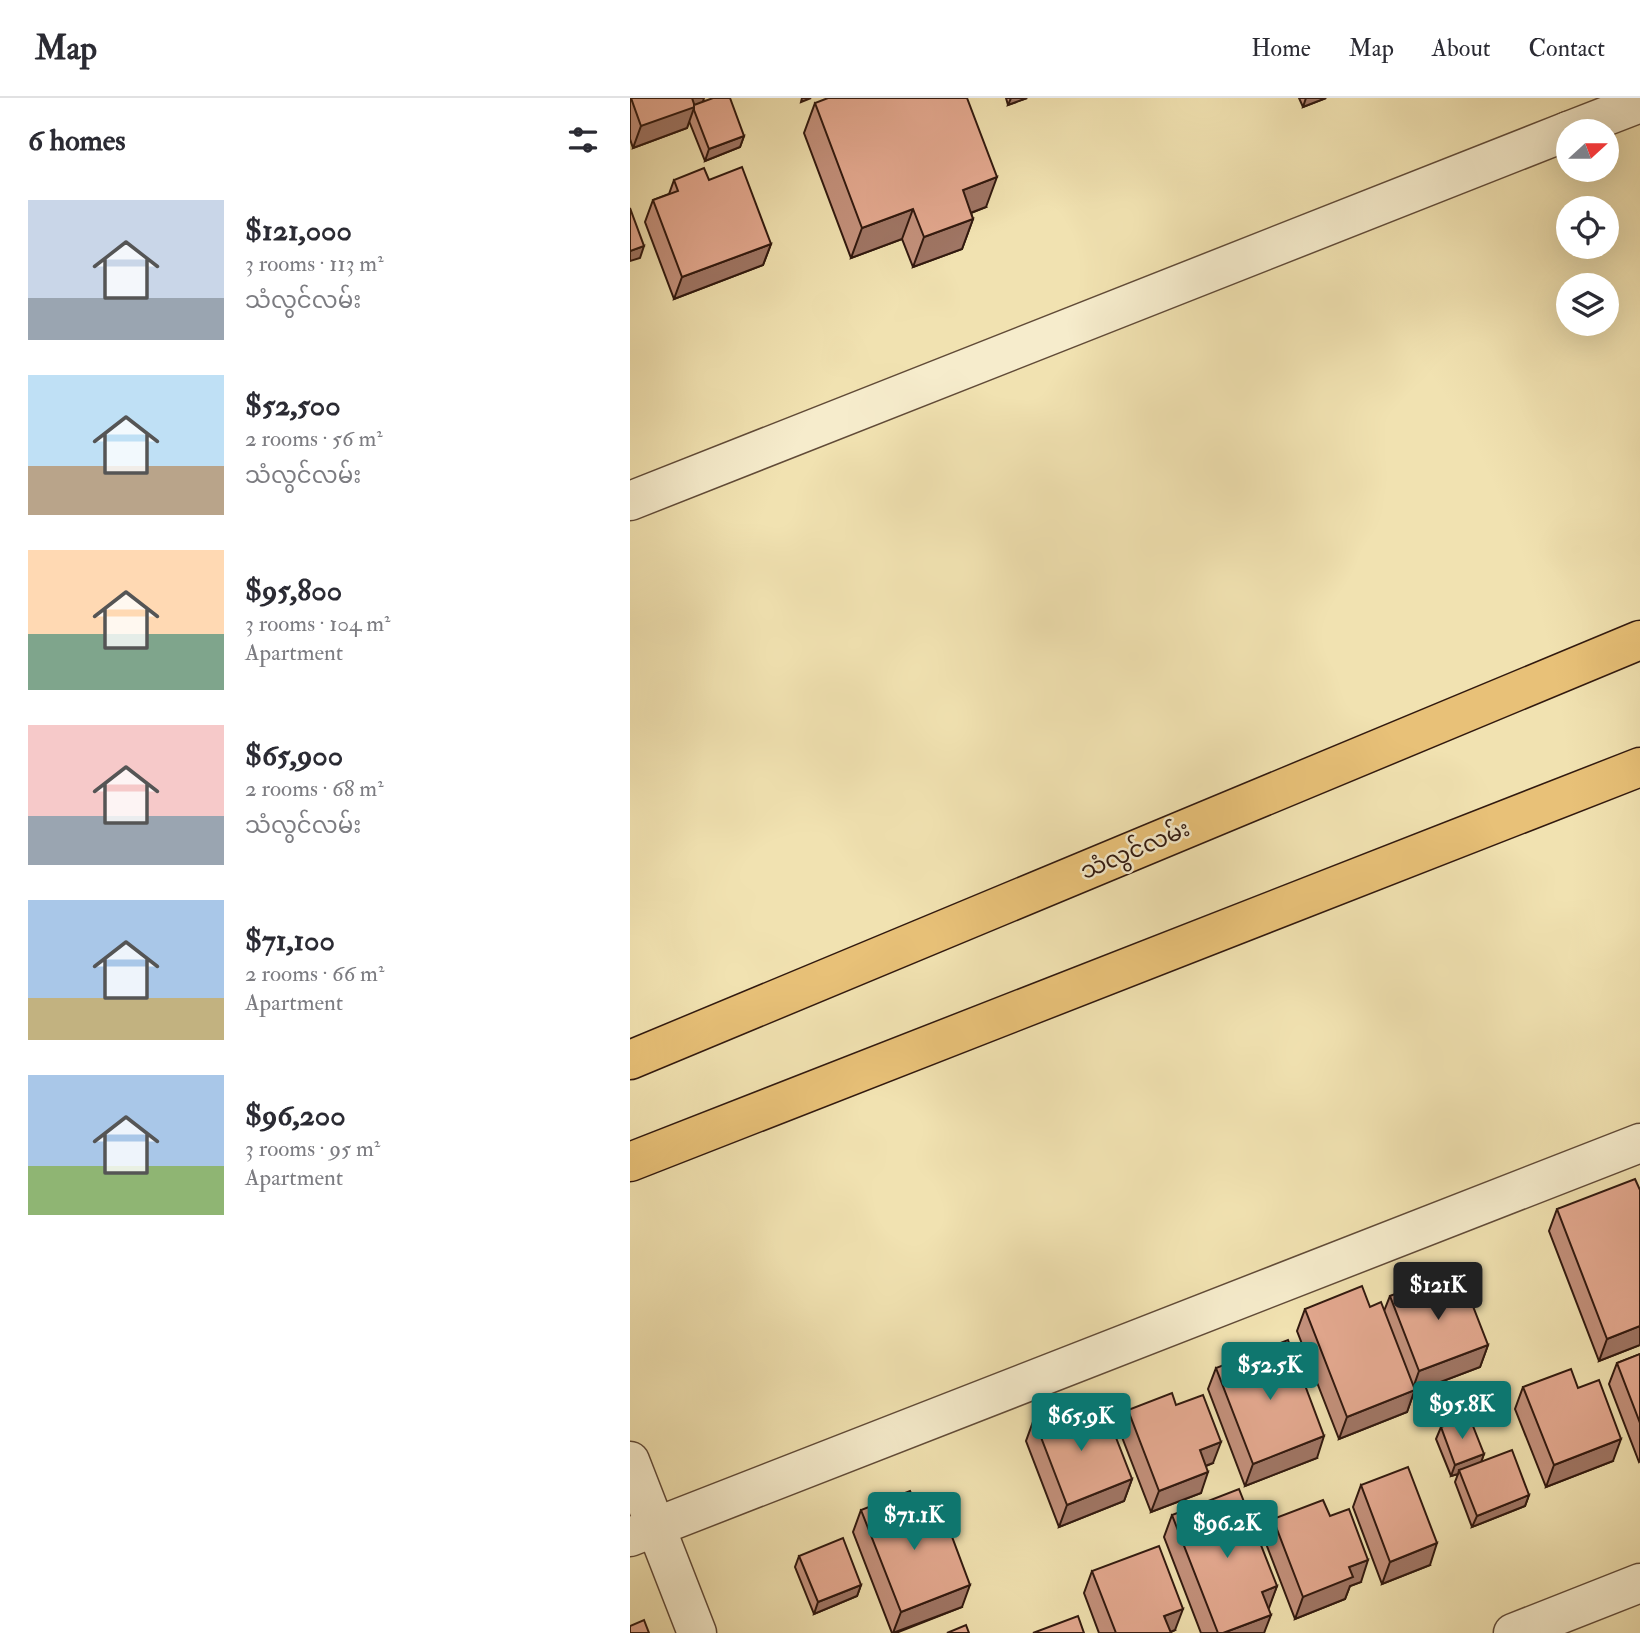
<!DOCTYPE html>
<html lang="en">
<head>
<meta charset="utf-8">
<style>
  :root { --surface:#fff; --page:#f7f7f7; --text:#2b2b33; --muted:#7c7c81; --line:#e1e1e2; --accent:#0f766e }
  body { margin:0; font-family:"IM FELL Double Pica","Noto Sans Myanmar",serif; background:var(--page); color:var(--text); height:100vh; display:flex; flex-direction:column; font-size:26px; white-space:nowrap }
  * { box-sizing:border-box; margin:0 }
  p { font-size:23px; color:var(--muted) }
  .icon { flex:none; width:38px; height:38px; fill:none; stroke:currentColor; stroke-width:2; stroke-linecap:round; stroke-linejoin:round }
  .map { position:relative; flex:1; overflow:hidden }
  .panel { display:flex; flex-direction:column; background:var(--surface); width:630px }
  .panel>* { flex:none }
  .needle { width:46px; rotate:69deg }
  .fabs { position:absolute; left:926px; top:21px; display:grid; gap:14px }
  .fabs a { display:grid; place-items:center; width:63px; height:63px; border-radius:50%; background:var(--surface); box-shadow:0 7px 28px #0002; font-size:35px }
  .price { position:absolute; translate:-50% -60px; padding:0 16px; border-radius:7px; background:var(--accent); color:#fff; font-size:23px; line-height:46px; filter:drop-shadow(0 2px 4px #0008) }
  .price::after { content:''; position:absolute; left:50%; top:42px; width:21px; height:16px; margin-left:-10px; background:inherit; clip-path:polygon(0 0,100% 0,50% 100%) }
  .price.on { background:#222; color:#fff }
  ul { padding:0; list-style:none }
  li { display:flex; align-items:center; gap:21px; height:175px; padding:0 28px }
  li span { display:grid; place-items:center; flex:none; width:196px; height:140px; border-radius:0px; color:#555 }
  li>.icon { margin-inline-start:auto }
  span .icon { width:84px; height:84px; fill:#fffc; stroke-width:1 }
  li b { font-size:30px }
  h2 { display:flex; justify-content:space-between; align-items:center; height:84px; padding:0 28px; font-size:30px }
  header { display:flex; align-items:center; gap:42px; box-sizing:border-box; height:98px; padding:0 35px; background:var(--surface); border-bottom:2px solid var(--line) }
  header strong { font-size:33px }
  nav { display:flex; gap:38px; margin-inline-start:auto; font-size:24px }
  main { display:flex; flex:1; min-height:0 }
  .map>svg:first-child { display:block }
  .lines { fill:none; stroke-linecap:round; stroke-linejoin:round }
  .street-casing { stroke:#614b38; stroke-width:41 }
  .primary-casing { stroke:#31190f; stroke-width:41 }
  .street { stroke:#f6eccc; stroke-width:38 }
  .primary { stroke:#e8c178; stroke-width:38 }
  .wall { fill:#c4917c; stroke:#31190f; stroke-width:2 }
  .shaded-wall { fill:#a07665; stroke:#31190f; stroke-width:2 }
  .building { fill:#e4a990; stroke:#31190f; stroke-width:2 }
  .labels { text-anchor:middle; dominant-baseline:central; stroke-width:5; stroke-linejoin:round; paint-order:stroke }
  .street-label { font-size:23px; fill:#31190f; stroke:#f6eccc }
</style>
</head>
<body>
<header>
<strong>Map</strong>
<nav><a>Home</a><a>Map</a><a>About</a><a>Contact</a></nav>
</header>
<main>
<section class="panel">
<h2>6 homes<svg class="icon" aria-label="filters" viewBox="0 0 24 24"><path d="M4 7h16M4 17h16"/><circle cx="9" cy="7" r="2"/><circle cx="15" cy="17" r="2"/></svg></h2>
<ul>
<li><span style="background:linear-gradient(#c9d6e8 70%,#9aa5b1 0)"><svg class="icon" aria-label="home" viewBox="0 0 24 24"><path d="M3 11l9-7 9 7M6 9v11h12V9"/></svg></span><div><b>$121,000</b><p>3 rooms · 113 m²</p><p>သံလွင်လမ်း</p></div></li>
<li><span style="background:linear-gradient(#bfe0f5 65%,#b9a48a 0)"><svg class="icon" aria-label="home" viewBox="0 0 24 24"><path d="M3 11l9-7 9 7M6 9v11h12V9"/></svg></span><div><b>$52,500</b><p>2 rooms · 56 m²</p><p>သံလွင်လမ်း</p></div></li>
<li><span style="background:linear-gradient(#ffd9b3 60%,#7fa58c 0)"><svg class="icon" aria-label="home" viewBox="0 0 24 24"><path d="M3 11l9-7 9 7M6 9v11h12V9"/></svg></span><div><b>$95,800</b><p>3 rooms · 104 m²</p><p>Apartment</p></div></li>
<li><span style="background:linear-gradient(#f6c9c9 65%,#9aa5b1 0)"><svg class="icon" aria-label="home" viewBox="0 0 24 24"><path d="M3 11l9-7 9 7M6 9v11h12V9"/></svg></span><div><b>$65,900</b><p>2 rooms · 68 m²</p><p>သံလွင်လမ်း</p></div></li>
<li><span style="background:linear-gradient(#a9c7e8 70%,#c2b280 0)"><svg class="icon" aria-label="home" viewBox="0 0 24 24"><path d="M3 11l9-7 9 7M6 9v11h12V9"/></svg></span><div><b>$71,100</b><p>2 rooms · 66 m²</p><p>Apartment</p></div></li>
<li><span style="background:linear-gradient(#a9c7e8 65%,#8fb573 0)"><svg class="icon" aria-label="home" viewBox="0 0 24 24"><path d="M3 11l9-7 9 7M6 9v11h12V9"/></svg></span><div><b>$96,200</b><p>3 rooms · 95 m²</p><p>Apartment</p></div></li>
</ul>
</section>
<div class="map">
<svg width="1010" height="1535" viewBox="0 0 1010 1535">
  <rect width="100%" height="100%" fill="#f1e2b1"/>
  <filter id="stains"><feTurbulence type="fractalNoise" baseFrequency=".00286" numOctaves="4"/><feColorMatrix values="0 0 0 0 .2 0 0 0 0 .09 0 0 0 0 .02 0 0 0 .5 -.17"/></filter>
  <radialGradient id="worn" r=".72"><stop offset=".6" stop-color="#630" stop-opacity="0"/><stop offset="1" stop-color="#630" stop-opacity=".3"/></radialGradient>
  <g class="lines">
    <!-- street casing -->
    <g class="street-casing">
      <g id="street">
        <path d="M938 33 1010 5"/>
        <path d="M0 403 938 33"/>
        <path d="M0 1363 67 1535"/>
        <path d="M0 1439 1010 1045"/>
        <path d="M883 1535 1010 1485"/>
      </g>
    </g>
    <!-- primary casing -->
    <g class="primary-casing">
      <g id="primary">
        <path d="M0 962 1010 542"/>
        <path d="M0 1064 1010 669"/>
      </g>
    </g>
    <!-- street -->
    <use href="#street" class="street"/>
    <!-- primary -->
    <use href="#primary" class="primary"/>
  </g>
  <!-- wall -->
  <g class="wall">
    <path d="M0 0 73 4 114 38 110 49 75 63 59 23 57 30 3 50 0 41Z"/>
    <path d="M376 0H397L378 7Z"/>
    <path d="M669 0H696L673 9Z"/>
    <path d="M185 5 356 109 341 115 343 121 332 151 283 169 272 141 221 160 174 35Z"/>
    <path d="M44 82 141 146 133 167 44 201 15 124 23 102 39 96Z"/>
    <path d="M1010 1092V1247L969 1263 919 1133 927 1111Z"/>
    <path d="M808 1190 858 1247 850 1269 784 1294 777 1314 709 1341 667 1233 675 1211 740 1209 754 1213 760 1198Z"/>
    <path d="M1010 1256V1363L1009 1364 979 1286 987 1265Z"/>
    <path d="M586 1270 687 1360 615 1388 578 1291Z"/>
    <path d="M893 1289 948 1290 983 1363 916 1389 885 1311Z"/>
    <path d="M546 1307 583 1365 576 1368 571 1395 521 1414 490 1334 498 1312Z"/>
    <path d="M404 1321 467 1338 502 1381 494 1403 429 1429 396 1343Z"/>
    <path d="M811 1329 854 1356 851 1364 899 1397 895 1408 842 1429 825 1384 828 1376 821 1378 806 1341Z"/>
    <path d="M731 1387 800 1467 752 1486 723 1409Z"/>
    <path d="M231 1412 295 1428 332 1509 266 1535H262L223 1434Z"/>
    <path d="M542 1417 647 1488 638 1510 634 1535H571L534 1439Z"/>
    <path d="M700 1418 731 1484 720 1488 715 1501 665 1521 635 1443 643 1421Z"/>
    <path d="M169 1458 231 1487 227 1498 184 1516 165 1469Z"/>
    <path d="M462 1473 545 1532 541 1534V1535H469L454 1495Z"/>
  </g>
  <!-- shaded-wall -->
  <g class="shaded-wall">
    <path d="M57 0H74L72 7 64 10 57 30 3 50 11 28Z"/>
    <path d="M172 0H181L171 4Z"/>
    <path d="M381 0H397L378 7Z"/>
    <path d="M676 0H696L673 9Z"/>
    <path d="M114 38 110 49 75 63 79 51Z"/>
    <path d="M367 79 356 109 322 122 333 92Z"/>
    <path d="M283 111 272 141 221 160 232 130Z"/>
    <path d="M343 121 332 151 283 169 294 139Z"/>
    <path d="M141 146 133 167 44 201 52 179Z"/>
    <path d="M14 148 10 160 0 163V153Z"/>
    <path d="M1010 1228V1247L969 1263 977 1241Z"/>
    <path d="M858 1247 850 1269 784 1294 777 1314 709 1341 717 1319 782 1293 789 1273Z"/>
    <path d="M694 1338 687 1360 615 1388 623 1366Z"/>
    <path d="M991 1341 983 1363 916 1389 924 1367Z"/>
    <path d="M591 1344 583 1365 562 1373 570 1352Z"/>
    <path d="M854 1356 850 1367 829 1372 828 1376 821 1378 825 1367Z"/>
    <path d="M578 1374 571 1395 521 1414 529 1393Z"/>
    <path d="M502 1381 494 1403 429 1429 437 1407Z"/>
    <path d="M899 1397 895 1408 842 1429 847 1418Z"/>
    <path d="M807 1445 800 1467 752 1486 760 1464Z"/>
    <path d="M738 1462 731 1484 720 1488 715 1501 665 1521 673 1499 719 1469Z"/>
    <path d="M231 1487 227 1498 184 1516 188 1504Z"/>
    <path d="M340 1487 332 1509 263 1535 271 1514Z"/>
    <path d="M647 1488 639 1510 624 1516 632 1494Z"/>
    <path d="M553 1511 545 1532 538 1535 534 1518Z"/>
    <path d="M641 1517 634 1535H593Z"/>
  </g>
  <!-- building -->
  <g class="building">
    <path d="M1 0H62L65 9 11 28Z"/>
    <path d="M83 0H100L114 38 79 51 64 12V7Z"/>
    <path d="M198 0H337L367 79 333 92 343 121 294 139 283 111 232 130 185 5Z"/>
    <path d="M112 69 141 146 52 179 23 102 48 93 44 82 74 70 79 82Z"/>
    <path d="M0 110 14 148 0 153Z"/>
    <path d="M1005 1081 1010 1092V1228L977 1241 927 1111Z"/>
    <path d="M804 1180 808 1190 832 1180 858 1247 789 1273 760 1198Z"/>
    <path d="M732 1188 740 1209 751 1204 785 1292 717 1319 675 1211Z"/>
    <path d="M658 1242 694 1338 623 1366 586 1270Z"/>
    <path d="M1010 1256V1325L987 1265Z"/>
    <path d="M941 1271 948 1290 969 1282 991 1341 924 1367 893 1289Z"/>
    <path d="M542 1295 546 1307 573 1297 591 1344 570 1352 578 1374 529 1393 498 1312Z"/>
    <path d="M453 1301 467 1338 483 1332 502 1381 437 1407 404 1321Z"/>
    <path d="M839 1318 854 1356 825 1367 811 1329Z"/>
    <path d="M882 1352 899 1397 847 1418 829 1372Z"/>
    <path d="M778 1369 807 1445 760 1464 731 1387Z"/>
    <path d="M609 1391 647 1488 632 1494 641 1517 593 1535H588L542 1417Z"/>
    <path d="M280 1393 295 1428 315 1420 340 1487 271 1514 231 1412Z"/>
    <path d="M693 1402 700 1418 719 1411 738 1462 719 1469 723 1479 673 1499 643 1421Z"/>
    <path d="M213 1440 231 1487 188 1504 169 1458Z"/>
    <path d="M529 1448 553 1511 534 1518 541 1535H486L462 1473Z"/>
    <path d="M448 1518 454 1535H403Z"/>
    <path d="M14 1522 19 1535H0V1528Z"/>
    <path d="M336 1527 339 1535H317Z"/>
  </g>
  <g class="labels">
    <!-- street labels -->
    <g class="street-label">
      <text transform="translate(505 752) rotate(-23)">သံလွင်လမ်း</text>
    </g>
  </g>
  <rect width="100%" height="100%" filter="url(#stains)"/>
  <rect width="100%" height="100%" fill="url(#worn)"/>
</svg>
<div class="fabs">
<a><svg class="needle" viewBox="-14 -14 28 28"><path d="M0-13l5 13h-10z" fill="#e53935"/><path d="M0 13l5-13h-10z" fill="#7c7c81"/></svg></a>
<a><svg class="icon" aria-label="locate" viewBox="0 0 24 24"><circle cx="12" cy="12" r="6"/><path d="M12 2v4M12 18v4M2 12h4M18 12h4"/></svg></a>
<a><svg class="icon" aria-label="layers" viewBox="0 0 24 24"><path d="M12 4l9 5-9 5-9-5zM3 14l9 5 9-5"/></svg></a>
</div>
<b class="price on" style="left:808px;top:1224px">$121K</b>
<b class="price" style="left:640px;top:1304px">$52.5K</b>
<b class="price" style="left:832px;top:1343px">$95.8K</b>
<b class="price" style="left:451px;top:1355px">$65.9K</b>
<b class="price" style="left:284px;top:1454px">$71.1K</b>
<b class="price" style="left:597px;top:1462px">$96.2K</b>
</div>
</main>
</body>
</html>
